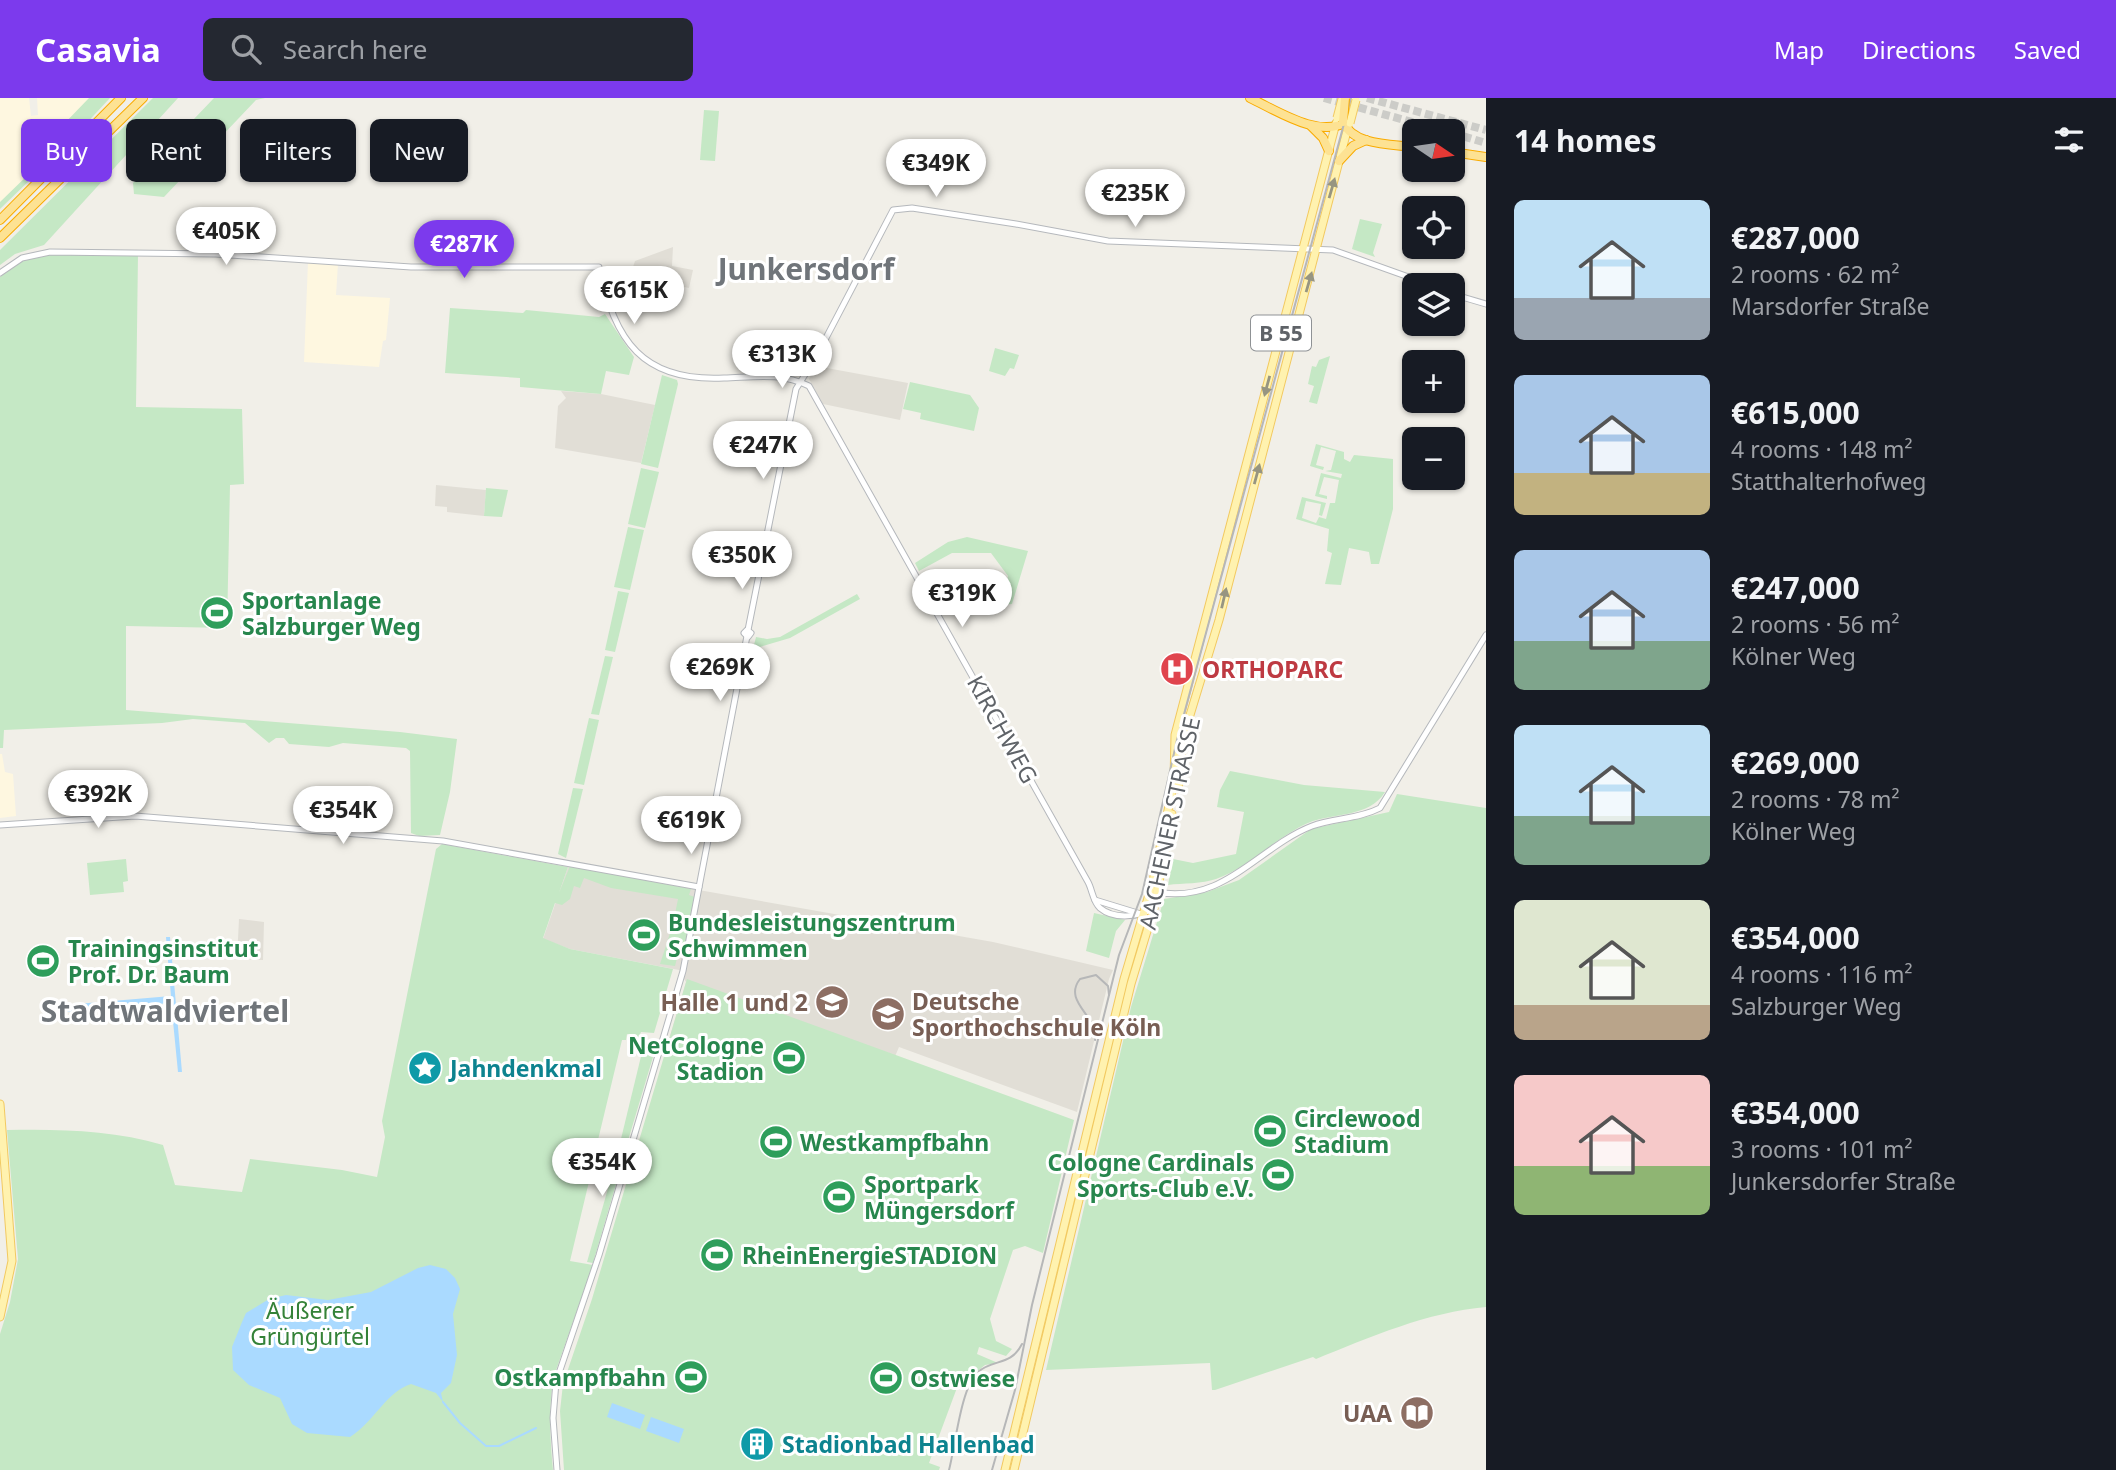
<!DOCTYPE html>
<html lang="en">
<head>
<meta charset="utf-8">
<style>
  :root { --surface:#171b24; --page:#242831; --text:#f1f3f6; --muted:#9ea1a6; --accent:#7c3aed }
  body { margin:0; font-family:"Noto Sans",sans-serif; background:var(--page); color:var(--text); height:100vh; display:flex; flex-direction:column; font-size:26px; white-space:nowrap }
  * { box-sizing:border-box; margin:0 }
  p { font-size:23px; color:var(--muted) }
  .icon { flex:none; width:38px; height:38px; fill:none; stroke:currentColor; stroke-width:2; stroke-linecap:round; stroke-linejoin:round }
  .map { position:relative; flex:1; overflow:hidden }
  .details { display:flex; flex-direction:column; background:var(--surface); width:630px }
  .details>* { flex:none }
  .hud { position:absolute; left:21px; top:21px; width:665px; height:63px; display:flex; gap:14px }
  .needle { width:46px; rotate:103deg }
  .controls { position:absolute; left:1402px; top:21px; display:grid; gap:14px }
  .controls a { display:grid; place-items:center; width:63px; height:63px; border-radius:10px; background:var(--surface); box-shadow:0 2px 5px #0004; font-size:35px }
  .price { position:absolute; translate:-50% -60px; padding:0 16px; border-radius:24px; background:#fff; color:#222; font-size:23px; line-height:46px; filter:drop-shadow(0 2px 4px #0008) }
  .price::after { content:''; position:absolute; left:50%; top:42px; width:21px; height:16px; margin-left:-10px; background:inherit; clip-path:polygon(0 0,100% 0,50% 100%) }
  .price.current { background:var(--accent); color:#fff }
  ul { padding:0; list-style:none }
  li { display:flex; align-items:center; gap:21px; height:175px; padding:0 28px }
  li span { display:grid; place-items:center; flex:none; width:196px; height:140px; border-radius:10px; color:#555 }
  li>.icon { margin-inline-start:auto }
  span .icon { width:84px; height:84px; fill:#fffc; stroke-width:1 }
  li b { font-size:30px }
  h2 { display:flex; justify-content:space-between; align-items:center; height:84px; padding:0 28px; font-size:30px }
  .tag { padding:0 24px; border-radius:10px; background:var(--surface); box-shadow:0 2px 5px #0004; font-size:24px; line-height:63px }
  .tag.current { background:var(--accent); color:#fff }
  header { display:flex; align-items:center; gap:42px; box-sizing:border-box; height:98px; padding:0 35px; background:var(--accent); color:#fff }
  header strong { font-size:33px }
  nav { display:flex; gap:38px; margin-inline-start:auto; font-size:24px }
  .search { width:490px; height:63px; background:var(--page); display:flex; align-items:center; gap:18px; box-sizing:border-box; padding:0 24px; border-radius:10px; color:var(--muted); font-size:26px }
  main { display:flex; flex:1; min-height:0 }
  .map>svg:first-child { display:block }
  .commercial { fill:#fef7e0 }
  .education { fill:#e1ded6 }
  .green { fill:#c5e8c5 }
  .water { fill:#aadaff }
  .lines { fill:none; stroke-linecap:round; stroke-linejoin:round }
  .stream { stroke:#aadaff; stroke-width:2 }
  .motorway-tunnel { stroke:#ccccc8; stroke-width:8; stroke-dasharray:8 4; stroke-linecap:butt }
  .tertiary-casing { stroke:#b5b8bc; stroke-width:7 }
  .primary-casing { stroke:#f2c960; stroke-width:9 }
  .motorway-casing { stroke:#f9ab00; stroke-width:10 }
  .tertiary { stroke:#fff; stroke-width:5 }
  .primary { stroke:#fff2af; stroke-width:7 }
  .motorway { stroke:#fde293; stroke-width:8 }
  .tram { stroke:#b6b7b8; stroke-width:2 }
  .primary-bridge-casing { stroke:#f2c960; stroke-width:9; stroke-linecap:butt }
  .motorway-bridge-casing { stroke:#f9ab00; stroke-width:10; stroke-linecap:butt }
  .primary-bridge { stroke:#fff2af; stroke-width:7 }
  .motorway-bridge { stroke:#fde293; stroke-width:8 }
  .oneway { fill:#979581 }
  .labels { text-anchor:middle; dominant-baseline:central; stroke-width:6; stroke-linejoin:round; paint-order:stroke }
  .shield { fill:#fff; stroke:#8f9295; stroke-width:2 }
  .shield-label { font-size:21px; font-weight:bold; fill:#5f6368 }
  .leisure-label { font-size:23px; font-weight:bold; fill:#27864d; stroke:#fff; text-anchor:start }
  .health-label { font-size:23px; font-weight:bold; fill:#be3a42; stroke:#fff; text-anchor:start }
  .street-label { font-size:23px; fill:#5f6368; stroke:#fff }
  .education-label { font-size:23px; font-weight:bold; fill:#785e54; stroke:#fff; text-anchor:end }
  .culture-label { font-size:23px; font-weight:bold; fill:#0d838f; stroke:#fff; text-anchor:start }
  .park-label { font-size:23px; fill:#348238; stroke:#fff }
  .district-label { font-size:30px; font-weight:bold; fill:#70757a; stroke:#fff }
</style>
</head>
<body>
<header>
<strong>Casavia</strong>
<div class="search"><svg class="icon" aria-label="search" viewBox="0 0 24 24"><circle cx="10" cy="10" r="6"/><path d="M15 15l6 6"/></svg>Search here</div>
<nav><a>Map</a><a>Directions</a><a>Saved</a></nav>
</header>
<main>
<div class="map">
<svg width="1486" height="1372" viewBox="0 0 1486 1372">
  <rect width="100%" height="100%" fill="#f1efe8"/>
  <!-- commercial -->
  <g class="commercial">
    <path d="M0 0H29L31 18 38 17 37 0H110L0 111Z"/>
    <path d="M308 164 338 166 336 197 390 200 386 242 383 243 379 269 304 264Z"/>
    <path d="M0 656H2L5 674 13 676 16 718 0 720Z"/>
  </g>
  <!-- education -->
  <g class="education">
    <path d="M673 149 672 168 693 172 689 190 641 180 633 169 635 163Z"/>
    <path d="M816 268 908 285 900 322 823 306 809 281Z"/>
    <path d="M561 293 601 296 655 307 641 365 555 350 558 308 566 300Z"/>
    <path d="M436 387 486 392 484 418 447 414V409L435 408Z"/>
    <path d="M568 769 993 844 1113 872 1109 881 1077 1014 899 949 869 1020 708 966 667 948 686 884 679 872 570 851 543 841Z"/>
    <path d="M239 821 264 824 263 862 237 861Z"/>
  </g>
  <!-- green -->
  <g class="green">
    <path d="M89 0H110L64 49 0 111V104L63 43 62 28Z"/>
    <path d="M153 0H178L44 147 15 156 0 167V152Z"/>
    <path d="M214 0H265L256 2 164 99 134 96 133 85Z"/>
    <path d="M704 12 719 13 715 63 700 62Z"/>
    <path d="M1360 121 1382 126 1373 155 1375 159 1352 151Z"/>
    <path d="M52 156H138L136 309 242 311 244 386 230 387 227 530 126 528V612L400 634 457 641 450 694 440 737 419 738 411 735 410 653 406 650 343 645 329 649 289 646 284 640H276L269 645 245 625 193 621 162 625 4 632 3 650H0V179L23 163Z"/>
    <path d="M450 210 523 215 526 212 599 219 605 216 634 259 629 277 606 273 601 296 520 289V280L445 275Z"/>
    <path d="M995 250 1019 257 1014 271 1010 270 1005 278 989 273Z"/>
    <path d="M1330 258 1317 306 1309 304 1314 288 1308 286 1312 268 1316 269 1319 262Z"/>
    <path d="M662 277 677 282 678 286 658 370 641 366Z"/>
    <path d="M910 284 970 297 979 310 974 333 920 321 921 315 903 311Z"/>
    <path d="M1316 346 1344 354V361L1350 364 1354 357 1393 361V411L1379 466H1371L1369 454 1349 450 1341 487 1325 486 1332 455 1327 453 1329 431 1296 421 1302 399 1326 405 1322 418 1319 417 1321 406 1306 403 1302 420 1316 425 1319 419 1326 421 1330 405H1335L1339 382 1324 379 1319 396 1327 398V401L1315 398 1321 375 1341 380 1342 376 1325 373 1331 372 1336 353 1321 349 1316 367 1324 369 1323 372 1310 368Z"/>
    <path d="M641 370 659 374 645 430 628 426Z"/>
    <path d="M486 390 508 392 502 419 484 418Z"/>
    <path d="M628 429 644 432 630 492 614 489Z"/>
    <path d="M967 439 1028 453 1012 506 1001 507 1008 478 991 455H952L919 473 915 465 948 444Z"/>
    <path d="M618 493 629 495 615 554 605 552Z"/>
    <path d="M857 496 860 501 790 540 753 551 756 539 767 541 780 539Z"/>
    <path d="M605 558 613 559 599 617 591 616Z"/>
    <path d="M589 620 599 622 584 687 574 685Z"/>
    <path d="M1230 673 1304 687 1385 694C1369 720 1335 714 1308 725 1276 739 1250 769 1216 781 1202 786 1183 785 1168 787L1173 761 1193 765 1236 756 1244 714 1217 709 1220 692Z"/>
    <path d="M573 690 583 691 566 760 558 756Z"/>
    <path d="M1397 696 1486 710V1209C1428 1214 1370 1239 1316 1261L1313 1259 1215 1292H1212L1210 1265 1046 1272 1131 909 1164 801 1207 794 1239 782 1311 731 1389 714Z"/>
    <path d="M442 746 568 769 559 795 570 768 691 791 689 797 695 799 683 857 678 856 675 868 660 866 673 826 678 801 611 790 584 780 580 790 574 788 570 801 562 807 555 805 543 840 570 851 673 871 654 935 641 934 639 939 627 936 626 942H622L598 1042 601 1046H598L570 1163 593 1167 554 1278C548 1310 550 1340 553 1372H0V1236L10 1204 18 1161 7 1032C60 1031 112 1032 163 1047L175 1087 242 1094 250 1061 342 1072 377 1079 385 1039 382 1023 436 751Z"/>
    <path d="M126 761 128 783 123 784 124 794 90 797 87 765Z"/>
    <path d="M1094 815 1125 822 1116 833 1109 860 1086 853Z"/>
    <path d="M687 881 1074 1022 1043 1155 1025 1148 1013 1152 990 1221 996 1243 1012 1251 1006 1258 979 1249 977 1256 998 1265 985 1267 974 1276 971 1272 970 1278 958 1287 929 1365 940 1369 939 1372H564L560 1313 563 1286 592 1201Z"/>
    <path d="M644 946 656 949 627 1046 620 1045Z"/>
    <path d="M605 1044 626 1052 593 1165 587 1164 619 1052 604 1046Z"/>
  </g>
  <!-- water -->
  <g class="water">
    <path d="M166 839H170L182 974H178L171 903 170 905 66 914 65 907 171 898Z"/>
    <path d="M430 1167 446 1171 455 1180 460 1191 453 1216 457 1257 451 1285 441 1295 443 1304 436 1295 411 1286C386 1294 374 1324 350 1339L307 1335 292 1326 280 1300 249 1287 233 1272 232 1249 242 1224 246 1215 269 1201 286 1197 328 1202 371 1194 418 1170Z"/>
    <path d="M612 1305 645 1317 640 1331 607 1319Z"/>
    <path d="M651 1319 684 1331 679 1345 646 1333Z"/>
  </g>
  <g class="lines">
    <!-- stream -->
    <path class="stream" d="M443 1304 460 1325 486 1348H499L536 1330"/>
    <!-- motorway-tunnel -->
    <g class="motorway-tunnel">
      <path d="M1324 0 1445 33"/>
      <path d="M1367 0 1486 32"/>
      <path d="M1452 35 1486 45"/>
    </g>
    <!-- tertiary casing -->
    <g class="tertiary-casing">
      <g id="tertiary">
        <path d="M0 175 22 160 50 154 216 156 411 169H599C615 243 642 284 724 280 755 279 780 274 809 288L1088 784C1092 791 1093 804 1100 810 1114 822 1140 819 1154 810"/>
        <path d="M1452 196 1486 206"/>
        <path d="M747 532 751 535 748 539 744 535Z"/>
        <path d="M748 532 796 291 816 259 893 112 912 110 1016 126 1108 143 1333 152 1431 187"/>
        <path d="M0 727 135 718 443 743 699 789"/>
        <path d="M1156 794C1224 807 1258 749 1312 728 1334 720 1359 721 1380 710L1486 537"/>
        <path d="M1095 802 1144 817 1148 828"/>
        <path d="M557 1372 553 1320 556 1284 599 1157 683 873 747 538"/>
      </g>
    </g>
    <!-- primary casing -->
    <g class="primary-casing">
      <g id="primary">
        <path d="M1178 691 1183 640 1219 522 1348 29"/>
        <path d="M0 1006 12 1163 0 1219"/>
        <path d="M1005 1372 1124 881 1153 783 1174 684 1175 637 1336 25"/>
        <path d="M1014 1372 1131 886 1154 810 1172 716"/>
      </g>
    </g>
    <!-- motorway casing -->
    <g class="motorway-casing">
      <g id="motorway">
        <path d="M1250 0C1276 12 1320 42 1348 23"/>
        <path d="M1343 24C1354 48 1391 46 1414 49"/>
        <path d="M1311 28 1323 40 1329 53"/>
        <path d="M1452 54 1486 59"/>
        <path d="M1339 63 1353 48 1366 42"/>
        <path d="M0 122 121 0"/>
        <path d="M0 140 143 0"/>
      </g>
    </g>
    <!-- tertiary -->
    <use href="#tertiary" class="tertiary"/>
    <!-- primary -->
    <use href="#primary" class="primary"/>
    <!-- motorway -->
    <use href="#motorway" class="motorway"/>
    <!-- tram -->
    <g class="tram">
      <path d="M1095 942C1099 918 1062 904 1080 881L1096 877 1108 888 1109 897"/>
      <path d="M949 1372C955 1350 961 1288 978 1274 994 1260 1010 1269 1022 1246"/>
      <path d="M992 1372 1015 1292 1032 1207 1119 857 1142 796 1177 642 1351 0"/>
    </g>
    <!-- primary-bridge casing -->
    <g class="primary-bridge-casing">
      <g id="primary-bridge">
        <path d="M1337 20 1342 1"/>
        <path d="M1350 25 1356 2"/>
      </g>
    </g>
    <!-- motorway-bridge casing -->
    <g class="motorway-bridge-casing">
      <path id="motorway-bridge" d="M1343 24 1345 0"/>
    </g>
    <!-- primary-bridge -->
    <use href="#primary-bridge" class="primary-bridge"/>
    <!-- motorway-bridge -->
    <use href="#motorway-bridge" class="motorway-bridge"/>
  </g>
  <!-- one-way arrows -->
  <defs><path id="oneway-solid" d="M-6-.8H1V-3.2L6.5 0L1 3.2V.8H-6Z" transform="scale(1.75)"/></defs>
  <g class="oneway">
    <use href="#oneway-solid" transform="translate(1332 90) rotate(-74)"/>
    <use href="#oneway-solid" transform="translate(1309 184) rotate(-74)"/>
    <use href="#oneway-solid" transform="translate(1267 288) rotate(105)"/>
    <use href="#oneway-solid" transform="translate(1257 376) rotate(-75)"/>
    <use href="#oneway-solid" transform="translate(1224 500) rotate(-77)"/>
  </g>
  <!-- icons -->
  <defs>
    <g id="stadium-disc" transform="scale(1.75)"><circle r="9.5" fill="#2e9e5b" stroke="#fff"/><path d="M0-5a6.5 5 0 1 0 0 10a6.5 5 0 1 0 0-10ZM-3.5-1.8h7v3.6h-7Z" fill="#fff"/></g>
    <g id="hospital-disc" transform="scale(1.75)"><circle r="9.5" fill="#e0444e" stroke="#fff"/><path d="M-5-5h3v3.5h4V-5h3V5h-3V1.5h-4V5h-3Z" fill="#fff"/></g>
    <g id="university-disc" transform="scale(1.75)"><circle r="9.5" fill="#8d6e63" stroke="#fff"/><path d="M0-5L7-2L0 1L-7-2ZM-4 1L0 2.5L4 1V4Q0 6-4 4Z" fill="#fff"/></g>
    <g id="sight-disc" transform="scale(1.75)"><circle r="9.5" fill="#0f9aa8" stroke="#fff"/><path d="M0-6L1.8-2.2L6-1.7L2.9 1.2L3.7 5.4L0 3.3L-3.7 5.4L-2.9 1.2L-6-1.7L-1.8-2.2Z" fill="#fff"/></g>
    <g id="library-disc" transform="scale(1.75)"><circle r="9.5" fill="#8d6e63" stroke="#fff"/><path d="M-6-4Q-3-5.5-.7-3.5V5Q-3 3-6 4ZM6-4Q3-5.5 .7-3.5V5Q3 3 6 4Z" fill="#fff"/></g>
    <g id="building-disc" transform="scale(1.75)"><circle r="9.5" fill="#0f9aa8" stroke="#fff"/><path d="M-4-6H4V6H1V3H-1V6H-4ZM-2.5-4.3h1.7v1.8h-1.7ZM.8-4.3h1.7v1.8H.8ZM-2.5-1h1.7V.8h-1.7ZM.8-1h1.7V.8H.8Z" fill="#fff"/></g>
  </defs>
  <g fill-rule="evenodd">
    <use href="#stadium-disc" x="217" y="515"/>
    <use href="#hospital-disc" x="1177" y="571"/>
    <use href="#stadium-disc" x="644" y="837"/>
    <use href="#stadium-disc" x="43" y="863"/>
    <use href="#university-disc" x="832" y="904"/>
    <use href="#university-disc" x="888" y="916"/>
    <use href="#stadium-disc" x="789" y="960"/>
    <use href="#sight-disc" x="425" y="970"/>
    <use href="#stadium-disc" x="1270" y="1033"/>
    <use href="#stadium-disc" x="776" y="1044"/>
    <use href="#stadium-disc" x="1278" y="1077"/>
    <use href="#stadium-disc" x="839" y="1099"/>
    <use href="#stadium-disc" x="717" y="1157"/>
    <use href="#stadium-disc" x="691" y="1279"/>
    <use href="#stadium-disc" x="886" y="1280"/>
    <use href="#library-disc" x="1417" y="1315"/>
    <use href="#building-disc" x="757" y="1346"/>
  </g>
  <g class="labels">
    <!-- shield labels -->
    <rect class="shield" x="1251" y="217.5" width="60" height="35" rx="5"/>
    <g class="shield-label">
      <text x="1281" y="235">B 55</text>
    </g>
    <!-- leisure labels -->
    <g class="leisure-label">
      <text x="242" y="502">Sportanlage<tspan x="242" dy="26">Salzburger Weg</tspan></text>
      <text x="668" y="824">Bundesleistungszentrum<tspan x="668" dy="26">Schwimmen</tspan></text>
      <text x="68" y="850">Trainingsinstitut<tspan x="68" dy="26">Prof. Dr. Baum</tspan></text>
      <text x="764" y="947" text-anchor="end">NetCologne<tspan x="764" dy="26">Stadion</tspan></text>
      <text x="1294" y="1020">Circlewood<tspan x="1294" dy="26">Stadium</tspan></text>
      <text x="800" y="1044">Westkampfbahn</text>
      <text x="1254" y="1064" text-anchor="end">Cologne Cardinals<tspan x="1254" dy="26">Sports-Club e.V.</tspan></text>
      <text x="864" y="1086">Sportpark<tspan x="864" dy="26">Müngersdorf</tspan></text>
      <text x="742" y="1157">RheinEnergieSTADION</text>
      <text x="666" y="1279" text-anchor="end">Ostkampfbahn</text>
      <text x="910" y="1280">Ostwiese</text>
    </g>
    <!-- health labels -->
    <g class="health-label">
      <text x="1202" y="571">ORTHOPARC</text>
    </g>
    <!-- street labels -->
    <g class="street-label">
      <text transform="translate(1003 631) rotate(61)">KIRCHWEG</text>
      <text transform="translate(1169 725) rotate(-78)">AACHENER STRASSE</text>
    </g>
    <!-- education labels -->
    <g class="education-label">
      <text x="912" y="903" text-anchor="start">Deutsche<tspan x="912" dy="26">Sporthochschule Köln</tspan></text>
      <text x="808" y="904">Halle 1 und 2</text>
      <text x="1392" y="1315">UAA</text>
    </g>
    <!-- culture labels -->
    <g class="culture-label">
      <text x="450" y="970">Jahndenkmal</text>
      <text x="782" y="1346">Stadionbad Hallenbad</text>
    </g>
    <!-- park labels -->
    <g class="park-label">
      <text x="310" y="1212">Äußerer<tspan x="310" dy="26">Grüngürtel</tspan></text>
    </g>
    <!-- district labels -->
    <g class="district-label">
      <text x="806" y="170">Junkersdorf</text>
      <text x="165" y="912">Stadtwaldviertel</text>
    </g>
  </g>
</svg>
<div class="controls">
<a><svg class="needle" viewBox="-14 -14 28 28"><path d="M0-13l5 13h-10z" fill="#e53935"/><path d="M0 13l5-13h-10z" fill="#9ea1a6"/></svg></a>
<a><svg class="icon" aria-label="locate" viewBox="0 0 24 24"><circle cx="12" cy="12" r="6"/><path d="M12 2v4M12 18v4M2 12h4M18 12h4"/></svg></a>
<a><svg class="icon" aria-label="layers" viewBox="0 0 24 24"><path d="M12 4l9 5-9 5-9-5zM3 14l9 5 9-5"/></svg></a>
<a>+</a>
<a>−</a>
</div>
<b class="price" style="left:936px;top:101px">€349K</b>
<b class="price" style="left:1135px;top:131px">€235K</b>
<b class="price" style="left:226px;top:169px">€405K</b>
<b class="price current" style="left:464px;top:182px">€287K</b>
<b class="price" style="left:634px;top:228px">€615K</b>
<b class="price" style="left:782px;top:292px">€313K</b>
<b class="price" style="left:763px;top:383px">€247K</b>
<b class="price" style="left:742px;top:493px">€350K</b>
<b class="price" style="left:962px;top:531px">€319K</b>
<b class="price" style="left:720px;top:605px">€269K</b>
<b class="price" style="left:98px;top:732px">€392K</b>
<b class="price" style="left:343px;top:748px">€354K</b>
<b class="price" style="left:691px;top:758px">€619K</b>
<b class="price" style="left:602px;top:1100px">€354K</b>
<div class="hud">
<a class="tag current">Buy</a>
<a class="tag">Rent</a>
<a class="tag">Filters</a>
<a class="tag">New</a>
</div>
</div>
<section class="details">
<h2>14 homes<svg class="icon" aria-label="filters" viewBox="0 0 24 24"><path d="M4 7h16M4 17h16"/><circle cx="9" cy="7" r="2"/><circle cx="15" cy="17" r="2"/></svg></h2>
<ul>
<li><span style="background:linear-gradient(#bfe0f5 70%,#9aa5b1 0)"><svg class="icon" aria-label="home" viewBox="0 0 24 24"><path d="M3 11l9-7 9 7M6 9v11h12V9"/></svg></span><div><b>€287,000</b><p>2 rooms · 62 m²</p><p>Marsdorfer Straße</p></div></li>
<li><span style="background:linear-gradient(#a9c7e8 70%,#c2b280 0)"><svg class="icon" aria-label="home" viewBox="0 0 24 24"><path d="M3 11l9-7 9 7M6 9v11h12V9"/></svg></span><div><b>€615,000</b><p>4 rooms · 148 m²</p><p>Statthalterhofweg</p></div></li>
<li><span style="background:linear-gradient(#a9c7e8 65%,#7fa58c 0)"><svg class="icon" aria-label="home" viewBox="0 0 24 24"><path d="M3 11l9-7 9 7M6 9v11h12V9"/></svg></span><div><b>€247,000</b><p>2 rooms · 56 m²</p><p>Kölner Weg</p></div></li>
<li><span style="background:linear-gradient(#bfe0f5 65%,#7fa58c 0)"><svg class="icon" aria-label="home" viewBox="0 0 24 24"><path d="M3 11l9-7 9 7M6 9v11h12V9"/></svg></span><div><b>€269,000</b><p>2 rooms · 78 m²</p><p>Kölner Weg</p></div></li>
<li><span style="background:linear-gradient(#dfe7d0 75%,#b9a48a 0)"><svg class="icon" aria-label="home" viewBox="0 0 24 24"><path d="M3 11l9-7 9 7M6 9v11h12V9"/></svg></span><div><b>€354,000</b><p>4 rooms · 116 m²</p><p>Salzburger Weg</p></div></li>
<li><span style="background:linear-gradient(#f6c9c9 65%,#8fb573 0)"><svg class="icon" aria-label="home" viewBox="0 0 24 24"><path d="M3 11l9-7 9 7M6 9v11h12V9"/></svg></span><div><b>€354,000</b><p>3 rooms · 101 m²</p><p>Junkersdorfer Straße</p></div></li>
</ul>
</section>
</main>
</body>
</html>
